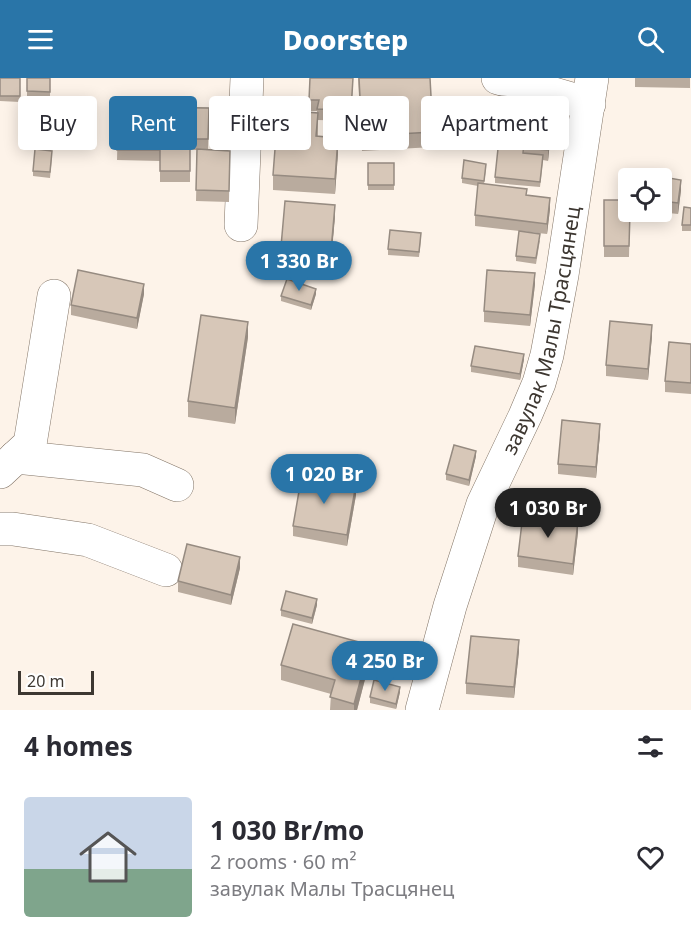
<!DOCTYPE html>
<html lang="en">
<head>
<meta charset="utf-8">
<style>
  :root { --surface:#fff; --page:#f2f2f3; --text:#2b2b33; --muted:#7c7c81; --accent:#2975a8 }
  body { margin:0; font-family:"Noto Sans",sans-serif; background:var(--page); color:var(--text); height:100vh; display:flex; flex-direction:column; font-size:22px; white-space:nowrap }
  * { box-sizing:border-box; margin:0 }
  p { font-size:20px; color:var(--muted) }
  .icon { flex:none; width:33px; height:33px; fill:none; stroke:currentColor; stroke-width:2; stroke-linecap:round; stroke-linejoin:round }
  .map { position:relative; height:632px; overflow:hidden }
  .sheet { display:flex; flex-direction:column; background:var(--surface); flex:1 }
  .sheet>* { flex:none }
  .banner { position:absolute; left:18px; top:18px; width:656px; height:54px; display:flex; gap:12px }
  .controls { position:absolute; left:618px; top:90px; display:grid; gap:12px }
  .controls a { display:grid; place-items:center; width:54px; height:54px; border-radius:6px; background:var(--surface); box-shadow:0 3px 15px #0003; font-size:30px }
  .scale { position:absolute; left:18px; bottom:15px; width:76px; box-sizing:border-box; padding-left:6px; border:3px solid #3d3731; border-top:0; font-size:16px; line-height:21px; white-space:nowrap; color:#3d3731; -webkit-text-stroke:4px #fff; paint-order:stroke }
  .price { position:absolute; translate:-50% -51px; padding:0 14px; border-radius:21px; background:var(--accent); color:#fff; font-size:20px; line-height:39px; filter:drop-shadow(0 2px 3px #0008) }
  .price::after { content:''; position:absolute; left:50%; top:36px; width:18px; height:14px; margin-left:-9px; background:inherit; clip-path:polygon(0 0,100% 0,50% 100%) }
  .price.active { background:#222; color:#fff }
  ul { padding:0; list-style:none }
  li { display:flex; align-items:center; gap:18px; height:150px; padding:0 24px }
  li span { display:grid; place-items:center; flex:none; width:168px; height:120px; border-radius:6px; color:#555 }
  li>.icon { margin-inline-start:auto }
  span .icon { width:72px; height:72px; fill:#fffc; stroke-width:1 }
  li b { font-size:26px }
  h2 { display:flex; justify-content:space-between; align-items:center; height:72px; padding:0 24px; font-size:26px }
  .chip { padding:0 21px; border-radius:6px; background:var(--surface); box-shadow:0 3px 15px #0003; font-size:21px; line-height:54px }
  .chip.active { background:var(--accent); color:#fff }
  header { display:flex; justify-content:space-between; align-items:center; height:78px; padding:0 24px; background:var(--accent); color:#fff; font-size:27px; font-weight:800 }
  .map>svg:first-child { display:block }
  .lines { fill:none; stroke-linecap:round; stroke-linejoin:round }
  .minor-casing { stroke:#827466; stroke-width:34 }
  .minor { stroke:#fff; stroke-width:33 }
  .wall { fill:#b9ab9e }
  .shaded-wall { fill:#968b81 }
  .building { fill:#d7c7b8; stroke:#968b81; stroke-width:1.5 }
  .labels { text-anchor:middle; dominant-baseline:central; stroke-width:5; stroke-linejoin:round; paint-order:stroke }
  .street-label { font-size:21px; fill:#3d3731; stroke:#fff }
</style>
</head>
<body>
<header><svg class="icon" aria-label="menu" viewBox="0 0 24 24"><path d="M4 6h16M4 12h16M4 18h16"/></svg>Doorstep<svg class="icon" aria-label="search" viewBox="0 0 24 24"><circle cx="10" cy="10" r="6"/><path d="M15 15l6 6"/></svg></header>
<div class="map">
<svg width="691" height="632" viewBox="0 0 691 632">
  <rect width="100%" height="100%" fill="#fdf3e9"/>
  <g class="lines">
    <!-- minor casing -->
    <g class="minor-casing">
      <g id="minor">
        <path d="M498 0 589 26"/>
        <path d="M241 147 247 0"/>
        <path d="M16 379 143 392 177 407"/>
        <path d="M0 394 30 366 54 218"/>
        <path d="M0 451H13L88 462 166 492"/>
        <path id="s1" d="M422 632 450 528 483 426 525 338 539 305 547 277 562 197 592 0"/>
      </g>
    </g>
    <!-- minor -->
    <use href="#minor" class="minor"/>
  </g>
  <!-- wall -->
  <g class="wall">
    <path d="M0 0H20V24L0 23Z"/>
    <path d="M27 0H50V20L27 19Z"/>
    <path d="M310 0H353L351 43 318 42V59L338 75 335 116 273 112V97L317 35V33H309Z"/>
    <path d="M358 0H430L433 69 362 73Z"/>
    <path d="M635 0H690V10L635 9Z"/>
    <path d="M31 24H52L51 56 30 55Z"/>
    <path d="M209 30 208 71 230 73 229 124 196 123 197 72H190V104H160V83L117 82 118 40H135Z"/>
    <path d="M553 34 548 83 543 82 540 109 495 105V99L511 62V58L497 56V45Z"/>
    <path d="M52 79 50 100 33 98V93Z"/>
    <rect x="368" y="85" width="26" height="27"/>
    <path d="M486 91 484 106 527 117 550 131 547 156 475 148V137L478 108 462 105V100Z"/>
    <path d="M628 93 681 102V112L678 136 659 134H662V100H628V134H630L629 179H604V122H624Z"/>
    <path d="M691 130V153H682V147Z"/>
    <path d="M335 138 330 195 280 190V180Z"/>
    <path d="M421 161 419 179 388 177V171Z"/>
    <path d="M540 162 536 186 516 183V178Z"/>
    <path d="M535 206 530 248 484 244V233Z"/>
    <path d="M144 216 137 251 71 237V227Z"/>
    <path d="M316 216 311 232 281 223V218Z"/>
    <path d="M652 258 648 302 606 298V287Z"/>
    <path d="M248 259 235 346 188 339V323Z"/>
    <path d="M691 266V316L665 314V303Z"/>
    <path d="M524 281 520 302 471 294V288Z"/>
    <path d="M600 356 596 400 558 396V386Z"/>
    <path d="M476 378 469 408 446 402V396Z"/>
    <path d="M356 417 347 468 293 458V448Z"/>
    <path d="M578 454 573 497 518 489V478Z"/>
    <path d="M240 490 231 527 178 514V503Z"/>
    <path d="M317 527 312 546 281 538V532Z"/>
    <path d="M519 573 514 620 466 616V605Z"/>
    <path d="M370 582 357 632H330L331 616 281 602V587Z"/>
    <path d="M400 614 396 631 370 625V619Z"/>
  </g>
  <!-- shaded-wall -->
  <g class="shaded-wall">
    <path d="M553 23V34L548 83V72Z"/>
    <path d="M338 60V75L335 116V101Z"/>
    <path d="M681 102V112L678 136V125Z"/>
    <path d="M550 120V131L547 156V146Z"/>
    <path d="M335 127V138L330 195V184Z"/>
    <path d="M535 195V206L530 248V237Z"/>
    <path d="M144 206V216L137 251V240Z"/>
    <path d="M316 211V216L311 232V227Z"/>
    <path d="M248 244V259L235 346V330Z"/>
    <path d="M652 247V258L648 302V291Z"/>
    <path d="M524 276V281L520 302V296Z"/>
    <path d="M600 346V356L596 400V389Z"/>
    <path d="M476 373V378L469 408V402Z"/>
    <path d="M356 406V417L347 468V457Z"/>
    <path d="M578 443V454L573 497V486Z"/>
    <path d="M240 479V490L231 527V517Z"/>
    <path d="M317 521V527L312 546V540Z"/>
    <path d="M519 562V573L514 620V609Z"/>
    <path d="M370 567V582L357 632H354V626Z"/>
    <path d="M400 609V614L396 631V626Z"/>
  </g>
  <!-- building -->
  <g class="building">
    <rect x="0" y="0" width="20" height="18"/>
    <path d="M27 0H50V14L27 13Z"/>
    <path d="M310 0H353L351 32 317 31 319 22H309Z"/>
    <path d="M359 0H430L433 54 362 58Z"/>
    <path d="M499 18 553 23 548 72 523 70 525 48 497 45Z"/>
    <path d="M31 24H52L51 51 30 50Z"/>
    <path d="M135 29 209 30 208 61H190V93H160V72H117L118 40H135Z"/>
    <path d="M278 32 318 35 316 58 338 60 335 101 273 97Z"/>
    <path d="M512 52 525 53 523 75 543 77 540 104 495 99 499 61 511 62Z"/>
    <path d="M35 71 52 73 50 94 33 93Z"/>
    <path d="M197 71 230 73 229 113 196 112Z"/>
    <path d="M464 82 486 86 484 103 462 100Z"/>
    <rect x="368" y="85" width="26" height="22"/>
    <path d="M628 93 681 102 678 125 662 123V100H628V118L624 117Z"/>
    <path d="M478 105 527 111 526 117 550 120 547 146 475 137Z"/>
    <path d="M604 122H628V134H630L629 168H604Z"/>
    <path d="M285 123 335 127 330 184 280 180Z"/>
    <path d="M684 129 691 130V147H682Z"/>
    <path d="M390 152 421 155 419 174 388 171Z"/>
    <path d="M519 153 540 156 536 180 516 178Z"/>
    <path d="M78 192 144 206 137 240 71 227Z"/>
    <path d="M487 192 535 195 530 237 484 233Z"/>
    <path d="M287 201 316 211 311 227 281 218Z"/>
    <path d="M201 237 248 244 235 330 188 323Z"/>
    <path d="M610 243 652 247 648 291 606 287Z"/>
    <path d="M669 264 691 266V305L665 303Z"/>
    <path d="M475 268 524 276 520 296 471 288Z"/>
    <path d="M562 342 600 346 596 389 558 386Z"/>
    <path d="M454 367 476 373 469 402 446 396Z"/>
    <path d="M302 396 356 406 347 457 293 448Z"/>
    <path d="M523 436 578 443 573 486 518 478Z"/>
    <path d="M187 466 240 479 231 517 178 503Z"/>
    <path d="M286 513 317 521 312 540 281 532Z"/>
    <path d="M293 546 370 567 354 626 330 619 335 602 281 587Z"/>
    <path d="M471 558 519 562 514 609 466 605Z"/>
    <path d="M374 602 400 609 396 626 370 619Z"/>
  </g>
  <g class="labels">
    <!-- street labels -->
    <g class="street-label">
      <text stroke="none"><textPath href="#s1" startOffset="400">завулак Малы Трасцянец</textPath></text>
    </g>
  </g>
</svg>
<div class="controls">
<a><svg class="icon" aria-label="locate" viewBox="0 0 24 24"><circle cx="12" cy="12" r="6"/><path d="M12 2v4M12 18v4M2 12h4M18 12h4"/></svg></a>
</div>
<div class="scale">20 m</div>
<b class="price" style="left:299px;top:214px">1 330 Br</b>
<b class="price" style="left:324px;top:427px">1 020 Br</b>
<b class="price active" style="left:548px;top:461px">1 030 Br</b>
<b class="price" style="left:385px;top:614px">4 250 Br</b>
<div class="banner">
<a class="chip">Buy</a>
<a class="chip active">Rent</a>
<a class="chip">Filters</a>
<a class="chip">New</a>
<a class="chip">Apartment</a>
</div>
</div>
<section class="sheet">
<h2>4 homes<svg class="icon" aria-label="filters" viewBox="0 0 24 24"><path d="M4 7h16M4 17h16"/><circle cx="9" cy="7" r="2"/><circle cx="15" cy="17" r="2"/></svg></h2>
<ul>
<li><span style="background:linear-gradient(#c9d6e8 60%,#7fa58c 0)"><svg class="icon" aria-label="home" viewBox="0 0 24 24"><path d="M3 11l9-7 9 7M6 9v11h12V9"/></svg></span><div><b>1 030 Br/mo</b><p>2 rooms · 60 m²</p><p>завулак Малы Трасцянец</p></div><svg class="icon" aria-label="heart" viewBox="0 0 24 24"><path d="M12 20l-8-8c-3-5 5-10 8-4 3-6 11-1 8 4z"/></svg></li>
</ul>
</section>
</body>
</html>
